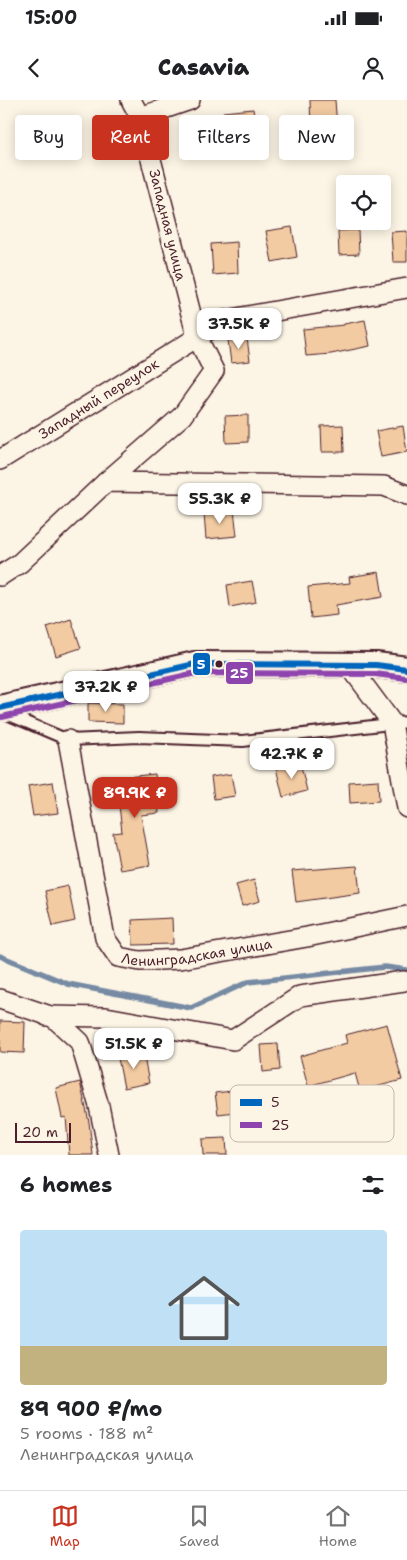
<!DOCTYPE html>
<html lang="en">
<head>
<meta charset="utf-8">
<style>
  :root { --surface:#fff; --page:#f2f2f2; --text:#202124; --muted:#757577; --line:#e0e0e0; --accent:#c8321e }
  body { margin:0; font-family:"Shantell Sans",sans-serif; background:var(--page); color:var(--text); height:100vh; display:flex; flex-direction:column; font-size:19px; white-space:nowrap }
  * { box-sizing:border-box; margin:0 }
  p { font-size:16px; color:var(--muted) }
  .icon { flex:none; width:28px; height:28px; fill:none; stroke:currentColor; stroke-width:2; stroke-linecap:round; stroke-linejoin:round }
  .map { position:relative; height:1055px; overflow:hidden }
  .side { display:flex; flex-direction:column; background:var(--surface); flex:1 }
  .side>* { flex:none }
  .top-card { position:absolute; left:15px; top:15px; width:378px; height:45px; display:flex; gap:10px }
  .tools { position:absolute; left:336px; top:75px; display:grid; gap:10px }
  .tools a { display:grid; place-items:center; width:55px; height:55px; border-radius:5px; background:var(--surface); box-shadow:0 2px 12px #0003; font-size:25px }
  .scale { position:absolute; left:15px; bottom:12px; width:56px; box-sizing:border-box; padding-left:5px; border:2px solid #4a1f2b; border-top:0; font-size:14px; line-height:18px; white-space:nowrap; color:#4a1f2b; -webkit-text-stroke:4px #fcf5e5; paint-order:stroke }
  .price { position:absolute; translate:-50% -42px; padding:0 11px; border-radius:10px; background:#fff; color:#222; font-size:16px; line-height:32px; filter:drop-shadow(0 1px 2px #0008) }
  .price::after { content:''; position:absolute; left:50%; top:30px; width:15px; height:11px; margin-left:-8px; background:inherit; clip-path:polygon(0 0,100% 0,50% 100%) }
  .price.selected { background:var(--accent); color:#fff }
  ul { padding:0; list-style:none }
  li { display:grid; align-content:center; gap:10px; height:265px; padding:0 20px }
  li span { display:grid; place-items:center; height:155px; border-radius:5px; color:#555 }
  li>.icon { margin-inline-start:auto }
  span .icon { width:90px; height:90px; fill:#fffc; stroke-width:1 }
  li b { font-size:21px }
  h2 { display:flex; justify-content:space-between; align-items:center; height:60px; padding:0 20px; font-size:21px }
  .pill { padding:0 18px; border-radius:5px; background:var(--surface); box-shadow:0 2px 12px #0003; font-size:18px; line-height:45px }
  .pill.selected { background:var(--accent); color:#fff }
  .status { display:flex; justify-content:space-between; align-items:center; height:35px; padding:0 25px; background:var(--surface); direction:ltr }
  .status svg { height:14px; fill:currentColor }
  header { display:flex; justify-content:space-between; align-items:center; height:65px; padding:0 20px; background:var(--surface); font-size:22px; font-weight:800 }
  .tabs { display:flex; justify-content:space-around; align-items:center; height:70px; border-top:1px solid var(--line); background:var(--surface); font-size:14px; color:var(--muted) }
  .tabs a { display:grid; justify-items:center; gap:2px }
  .tabs .selected { color:var(--accent) }
  .map>svg:first-child { display:block }
  .lines { fill:none; stroke-linecap:round; stroke-linejoin:round }
  .stream { stroke:#768aa4; stroke-width:5.5 }
  .building { fill:#f2cba2; stroke:#4a1f2b }
  .service-casing { stroke:#4a1f2b; stroke-width:14 }
  .minor-casing { stroke:#4a1f2b; stroke-width:22 }
  .tertiary-casing { stroke:#4a1f2b; stroke-width:28 }
  .service { stroke:#fcf5e5; stroke-width:10 }
  .minor { stroke:#fcf5e5; stroke-width:19 }
  .tertiary { stroke:#fcf5e5; stroke-width:24 }
  .bus-1-casing { stroke:#fcf5e5; stroke-width:10 }
  .bus-2-casing { stroke:#fcf5e5; stroke-width:10 }
  .bus-1 { stroke:#0065bd; stroke-width:6 }
  .bus-2 { stroke:#8e44ad; stroke-width:6 }
  .bus-dot { fill:#4a1f2b; stroke:#fcf5e5; stroke-width:2 }
  .labels { text-anchor:middle; dominant-baseline:central; stroke-width:5; stroke-linejoin:round; paint-order:stroke }
  .street-label { font-size:14px; fill:#4a1f2b; stroke:#fcf5e5 }
  .key { fill:#fcf5e5; stroke:#c7b5ad; stroke-width:1 }
  .key-label { font-size:14px; fill:#4a1f2b }
  .line-badge { stroke:#fcf5e5; stroke-width:2 }
  .badge-label { font-size:14px; text-anchor:middle; font-weight:bold; fill:#fff }
</style>
</head>
<body>
<div class="status"><b>15:00</b><svg viewBox="0 0 49 12"><path d="M0 12V9h3v3zM5 12V6h3v6zM10 12V3h3v9zM15 12V0h3v12zM26 1h20v11H26zM47 4h2v5h-2z"/></svg></div>
<header><svg class="icon" aria-label="back" viewBox="0 0 24 24"><path d="M15 5l-7 7 7 7"/></svg>Casavia<svg class="icon" aria-label="person" viewBox="0 0 24 24"><circle cx="12" cy="8" r="4"/><path d="M4 21q1-7 8-7t8 7"/></svg></header>
<div class="map">
<svg width="407" height="1055" viewBox="0 0 407 1055">
  <rect width="100%" height="100%" fill="#fcf5e5"/>
  <filter id="ink" filterUnits="userSpaceOnUse"><feTurbulence type="fractalNoise" baseFrequency=".02" numOctaves="2"/><feDisplacementMap in="SourceGraphic" scale="10" xChannelSelector="R" yChannelSelector="G"/><feConvolveMatrix kernelMatrix="1 2 1 2 8 2 1 2 1" color-interpolation-filters="sRGB"/></filter>
  <g filter="url(#ink)">
    <g class="lines">
      <!-- stream -->
      <path class="stream" d="M0 856 68 884 191 908 248 882 385 867 407 870"/>
    </g>
    <!-- building -->
    <g class="building">
      <path d="M310 0H335L337 28 311 29Z"/>
      <path d="M253 9 257 34 226 38 223 12Z"/>
      <path d="M292 127 297 157 272 162 266 131Z"/>
      <path d="M358 130 359 154 339 155 338 131Z"/>
      <path d="M407 131V162H393L391 132Z"/>
      <path d="M237 142 238 173 213 175 211 144Z"/>
      <path d="M365 220 370 246 331 254 306 256 303 229 344 225V224Z"/>
      <path d="M247 238 250 261 231 263 228 240Z"/>
      <path d="M248 315V342L226 343 225 316Z"/>
      <path d="M343 325 344 352H322L321 326Z"/>
      <path d="M403 326 407 352 381 357 376 331Z"/>
      <path d="M234 410 237 436 206 439 204 414Z"/>
      <path d="M379 472 383 497 336 505 337 515 311 518 308 487 350 483 349 477Z"/>
      <path d="M252 481 256 502 230 507 227 485Z"/>
      <path d="M71 519 81 548 56 556 47 527Z"/>
      <path d="M88 603 123 604V623L88 622Z"/>
      <path d="M300 662 307 691 283 697 276 668Z"/>
      <path d="M155 674 159 713 141 715 150 765 120 770 113 733 122 732 116 678Z"/>
      <path d="M231 674 235 696 214 699 211 677Z"/>
      <path d="M378 680 379 701 350 703 349 682Z"/>
      <path d="M53 682 58 713 33 716 28 686Z"/>
      <path d="M357 766 360 793 296 802 292 771Z"/>
      <path d="M254 780 260 801 242 806 236 785Z"/>
      <path d="M68 786 75 821 53 826 45 791Z"/>
      <path d="M172 818 173 844 133 845 132 820Z"/>
      <path d="M0 921 25 922 24 953 0 952Z"/>
      <path d="M387 924 402 980 360 991 355 973 308 986 300 956 347 943 345 935Z"/>
      <path d="M278 944 280 970 263 972 261 945Z"/>
      <path d="M143 952 149 983 124 988 118 958Z"/>
      <path d="M80 982 89 1022 93 1055H69L66 1017 62 1018 56 988Z"/>
      <path d="M232 991 235 1012 218 1014 215 993Z"/>
      <path d="M226 1038 227 1055H203L202 1039Z"/>
    </g>
    <g class="lines">
      <!-- service casing -->
      <g class="service-casing">
        <path id="service" d="M2 612 68 640 139 637 243 641 407 622"/>
      </g>
      <!-- minor casing -->
      <g class="minor-casing">
        <g id="minor">
          <path d="M140 17 190 0"/>
          <path id="s1" d="M0 360 225 220 407 188"/>
          <path d="M106 382 182 316 214 271 197 237 140 17 131 0"/>
          <path d="M0 476 20 463 106 382 384 386 407 395"/>
          <path d="M349 565 392 623 407 708"/>
          <path id="s2" d="M68 640 105 838 118 857 140 861 180 859 307 837 407 816"/>
          <path d="M0 899 53 917 80 942 99 1006 109 1055"/>
          <path d="M47 916 106 917 233 940 300 896 404 881"/>
        </g>
      </g>
      <!-- tertiary casing -->
      <g class="tertiary-casing">
        <path id="tertiary" d="M0 608 195 564 376 565 407 569"/>
      </g>
      <!-- service -->
      <use href="#service" class="service"/>
      <!-- minor -->
      <use href="#minor" class="minor"/>
      <!-- tertiary -->
      <use href="#tertiary" class="tertiary"/>
      <!-- bus-1 casing -->
      <g class="bus-1-casing">
        <path id="bus-1" d="M0 608 195 564 376 565 407 569"/>
      </g>
      <!-- bus-2 casing -->
      <g class="bus-2-casing">
        <path id="bus-2" d="M2 617 196 573 375 574 406 578"/>
      </g>
      <!-- bus-1 -->
      <use href="#bus-1" class="bus-1"/>
      <!-- bus-2 -->
      <use href="#bus-2" class="bus-2"/>
    </g>
  </g>
  <!-- markers -->
  <circle class="bus-dot" cx="219" cy="564" r="4.5"/>
  <g class="labels">
    <!-- street labels -->
    <g class="street-label">
      <text transform="translate(168 125) rotate(76)">Западная улица</text>
      <text stroke="none"><textPath href="#s1" startOffset="116">Западный переулок</textPath></text>
      <text stroke="none"><textPath href="#s2" startOffset="304">Ленинградская улица</textPath></text>
    </g>
  </g>
  <!-- legend -->
  <rect x="230" y="985" width="164" height="57" rx="8" class="key"/>
  <rect x="240" y="999" width="22" height="7" fill="#0065bd"/>
  <rect x="240" y="1022" width="22" height="6" fill="#8e44ad"/>
  <g class="key-label">
    <text x="271" y="1007">5</text>
    <text x="271" y="1030">25</text>
  </g>
  <g class="line-badge">
    <rect x="192" y="552" width="19" height="24" rx="5" fill="#0065bd"/>
    <rect x="225" y="561" width="29" height="24" rx="5" fill="#8e44ad"/>
  </g>
  <g class="badge-label">
    <text x="201" y="569">5</text>
    <text x="239" y="578">25</text>
  </g>
</svg>
<div class="tools">
<a><svg class="icon" aria-label="locate" viewBox="0 0 24 24"><circle cx="12" cy="12" r="6"/><path d="M12 2v4M12 18v4M2 12h4M18 12h4"/></svg></a>
</div>
<div class="scale">20 m</div>
<b class="price" style="left:239px;top:250px">37.5K ₽</b>
<b class="price" style="left:220px;top:425px">55.3K ₽</b>
<b class="price" style="left:106px;top:613px">37.2K ₽</b>
<b class="price" style="left:292px;top:680px">42.7K ₽</b>
<b class="price selected" style="left:135px;top:719px">89.9K ₽</b>
<b class="price" style="left:134px;top:970px">51.5K ₽</b>
<div class="top-card">
<a class="pill">Buy</a>
<a class="pill selected">Rent</a>
<a class="pill">Filters</a>
<a class="pill">New</a>
</div>
</div>
<section class="side">
<h2>6 homes<svg class="icon" aria-label="filters" viewBox="0 0 24 24"><path d="M4 7h16M4 17h16"/><circle cx="9" cy="7" r="2"/><circle cx="15" cy="17" r="2"/></svg></h2>
<ul>
<li><span style="background:linear-gradient(#bfe0f5 75%,#c2b280 0)"><svg class="icon" aria-label="home" viewBox="0 0 24 24"><path d="M3 11l9-7 9 7M6 9v11h12V9"/></svg></span><div><b>89 900 ₽/mo</b><p>5 rooms · 188 m²</p><p>Ленинградская улица</p></div></li>
</ul>
</section>
<nav class="tabs">
<a class="selected"><svg class="icon" aria-label="map" viewBox="0 0 24 24"><path d="M3 6l6-2 6 2 6-2v14l-6 2-6-2-6 2zM9 4v14M15 6v14"/></svg>Map</a>
<a><svg class="icon" aria-label="saved" viewBox="0 0 24 24"><path d="M7 4h10v16l-5-4-5 4z"/></svg>Saved</a>
<a><svg class="icon" aria-label="home" viewBox="0 0 24 24"><path d="M3 11l9-7 9 7M6 9v11h12V9"/></svg>Home</a>
</nav>
</body>
</html>
